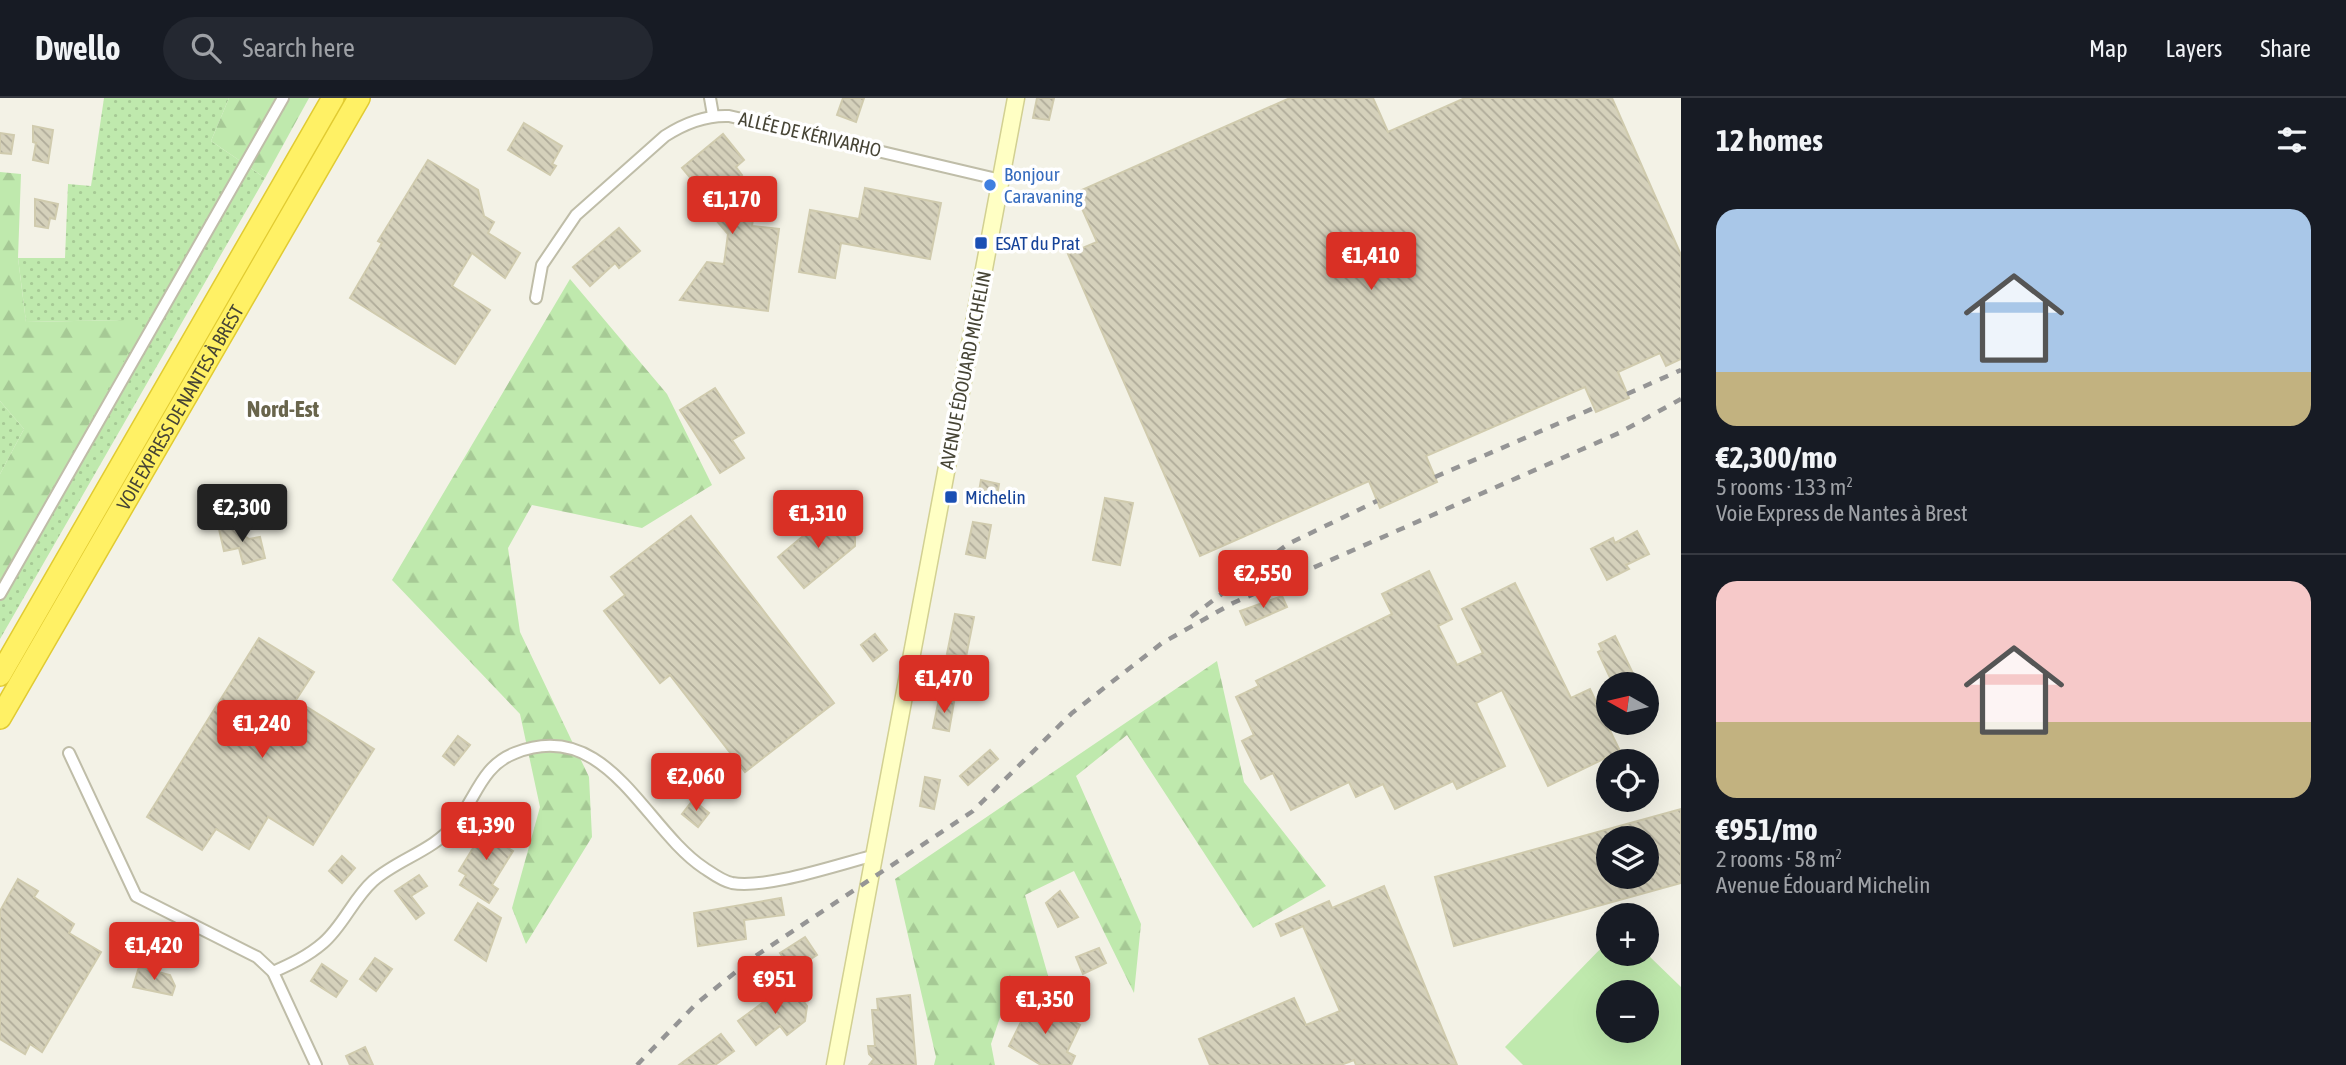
<!DOCTYPE html>
<html lang="en">
<head>
<meta charset="utf-8">
<style>
  :root { --surface:#171b24; --page:#242831; --text:#f1f3f6; --muted:#9ea1a6; --line:#363941; --accent:#d93025 }
  body { margin:0; font-family:"Asap Condensed",sans-serif; background:var(--page); color:var(--text); height:100vh; display:flex; flex-direction:column; font-size:26px; white-space:nowrap }
  * { box-sizing:border-box; margin:0 }
  p { font-size:23px; color:var(--muted) }
  .icon { flex:none; width:38px; height:38px; fill:none; stroke:currentColor; stroke-width:2; stroke-linecap:round; stroke-linejoin:round }
  .map { position:relative; flex:1; overflow:hidden }
  .panel { display:flex; flex-direction:column; background:var(--surface); width:665px }
  .panel>* { flex:none }
  .needle { width:46px; rotate:278deg }
  .tools { position:absolute; left:1596px; top:574px; display:grid; gap:14px }
  .tools a { display:grid; place-items:center; width:63px; height:63px; border-radius:50%; background:var(--surface); box-shadow:0 7px 28px #0002; font-size:35px }
  .price { position:absolute; translate:-50% -60px; padding:0 16px; border-radius:7px; background:var(--accent); color:#fff; font-size:23px; line-height:46px; filter:drop-shadow(0 2px 4px #0008) }
  .price::after { content:''; position:absolute; left:50%; top:42px; width:21px; height:16px; margin-left:-10px; background:inherit; clip-path:polygon(0 0,100% 0,50% 100%) }
  .price.current { background:#222; color:#fff }
  ul { padding:0; list-style:none }
  li { display:grid; align-content:center; gap:14px; height:371px; padding:0 35px }
  li+li { border-top:2px solid var(--line) }
  li span { display:grid; place-items:center; height:217px; border-radius:21px; color:#555 }
  li>.icon { margin-inline-start:auto }
  span .icon { width:126px; height:126px; fill:#fffc; stroke-width:1 }
  li b { font-size:30px }
  h2 { display:flex; justify-content:space-between; align-items:center; height:84px; padding:0 35px; font-size:30px }
  header { display:flex; align-items:center; gap:42px; box-sizing:border-box; height:98px; padding:0 35px; background:var(--surface); border-bottom:2px solid var(--line) }
  header strong { font-size:33px }
  nav { display:flex; gap:38px; margin-inline-start:auto; font-size:24px }
  .search { width:490px; height:63px; background:var(--page); display:flex; align-items:center; gap:18px; box-sizing:border-box; padding:0 24px; border-radius:38px; color:var(--muted); font-size:26px }
  main { display:flex; flex:1; min-height:0 }
  .map>svg:first-child { display:block }
  .grass { fill:url(#grass-dots) }
  .forest { fill:url(#forest-firs) }
  .pitch { fill:#bfe9ad; fill-rule:evenodd }
  .building { fill:url(#building-back-hatch); stroke:#d0cbae; stroke-width:2; fill-rule:evenodd }
  .lines { fill:none; stroke-linecap:round; stroke-linejoin:round }
  .street-casing { stroke:#bfbda8; stroke-width:14 }
  .secondary-casing { stroke:#d2d092; stroke-width:19 }
  .highway-casing { stroke:#e1cb32; stroke-width:24 }
  .street { stroke:#fff; stroke-width:10 }
  .secondary { stroke:#ffffc4; stroke-width:16 }
  .highway { stroke:#fff165; stroke-width:21 }
  .rail { stroke:#959595; stroke-width:4.5; stroke-dasharray:9 9; stroke-linecap:butt }
  .shop-dot { fill:#3f7fe0; stroke:#fff; stroke-width:2.5 }
  .transit-dot { fill:#1a4fb4; stroke:#fff; stroke-width:2.5 }
  .labels { text-anchor:middle; dominant-baseline:central; stroke-width:7; stroke-linejoin:round; paint-order:stroke }
  .street-label { font-size:19px; fill:#464435; stroke:#fff }
  .shop-label { font-size:19px; fill:#366cbe; stroke:#fff; text-anchor:start }
  .transit-label { font-size:19px; fill:#164399; stroke:#fff; text-anchor:start }
  .quarter-label { font-size:23px; font-weight:bold; fill:#69654c; stroke:#fff }
</style>
</head>
<body>
<header>
<strong>Dwello</strong>
<div class="search"><svg class="icon" aria-label="search" viewBox="0 0 24 24"><circle cx="10" cy="10" r="6"/><path d="M15 15l6 6"/></svg>Search here</div>
<nav><a>Map</a><a>Layers</a><a>Share</a></nav>
</header>
<main>
<div class="map">
<svg width="1681" height="967" viewBox="0 0 1681 967">
  <defs>
    <pattern id="grass-dots" width="8" height="8" patternUnits="userSpaceOnUse" patternTransform="scale(1.75)"><rect width="8" height="8" fill="#bfe9ad"/><path d="M2 2h.1M6 6h.1" fill="none" stroke="#a6c995" stroke-width="1.8" stroke-linecap="round"/></pattern>
    <pattern id="forest-firs" width="22" height="20" patternUnits="userSpaceOnUse" patternTransform="scale(1.75)"><rect width="22" height="20" fill="#bfe9ad"/><path d="M5 1l3.5 6h-7zM16 11l3.5 6h-7z" fill="#a6c995"/></pattern>
    <pattern id="building-back-hatch" width="6" height="6" patternUnits="userSpaceOnUse" patternTransform="scale(1.75)"><rect width="6" height="6" fill="#d5d1bb"/><path d="M-1 5l2 2M0 0l6 6M5-1l2 2" fill="none" stroke="#afab99"/></pattern>
  </defs>
  <rect width="100%" height="100%" fill="#f3f2e6"/>
  <!-- grass -->
  <g class="grass">
    <path d="M104 0H229L211 43 265 80 0 541V483L29 430 122 222 26 224 18 160H65L68 86 91 88Z"/>
    <path d="M0 303 24 331 0 376Z"/>
  </g>
  <!-- forest -->
  <g class="forest">
    <path d="M229 0H309L265 80 211 43Z"/>
    <path d="M0 74 21 76 18 160 26 224 122 222 142 230 0 483V376L24 331 0 303Z"/>
    <path d="M570 181 667 296 712 387 642 430 532 407 508 450 520 534 589 679 592 739 526 846 512 810 540 709 520 616 392 482Z"/>
    <path d="M1217 563 1244 684 1326 788 1253 830 1127 637 1076 678 1141 826 1134 895 1074 773 1025 797 1049 881 1008 896 991 946 995 967H934L936 959 895 781Z"/>
  </g>
  <!-- pitch -->
  <path class="pitch" d="M1608 843V856H1647L1681 889V967H1523L1505 949ZM1608 894H1647V933H1608Z"/>
  <!-- building -->
  <g class="building">
    <path d="M843 0H864L856 24 837 17Z"/>
    <path d="M1037 0H1054L1049 22 1033 20Z"/>
    <path d="M1290 0H1373L1388 34 1465 0H1612L1681 157V261L1666 268 1660 255 1618 274 1629 300 1596 314 1585 289 1426 358 1437 384 1380 410 1369 383 1200 458 1068 156 1097 144 1075 95Z"/>
    <path d="M524 25 562 48 552 66 556 68 550 77 508 52Z"/>
    <path d="M33 28 53 32 48 65 33 62 36 45 33 44Z"/>
    <path d="M0 35 14 37 11 56 0 55Z"/>
    <path d="M723 36 744 62 736 69 742 77 715 100 755 106 752 128 779 131 768 213 680 202 707 164 724 166 728 136 692 94 698 89 682 70Z"/>
    <path d="M428 62 478 92 484 118 494 124 488 135 520 155 505 180 472 155 452 188 490 212 455 266 350 200 382 145 378 143Z"/>
    <path d="M865 90 941 105 930 161 841 145 835 180 799 174 810 112 859 121Z"/>
    <path d="M35 101 58 106 55 121 50 120 48 130 35 128Z"/>
    <path d="M619 130 640 153 619 170 615 165 590 188 573 169Z"/>
    <path d="M715 290 744 335 732 342 744 360 720 375 680 312Z"/>
    <path d="M981 382 999 386 996 403 978 399Z"/>
    <path d="M1105 400 1133 405 1120 467 1093 462Z"/>
    <path d="M833 413 855 439V448L804 490 778 459Z"/>
    <path d="M691 418 834 605 745 674 670 577 660 585 604 513 625 497 611 479Z"/>
    <path d="M973 424 991 427 985 460 966 456Z"/>
    <path d="M240 427 242 436 249 441 260 439 265 460 243 466 239 450 224 453 219 431Z"/>
    <path d="M1637 433 1649 456 1626 467 1629 471 1607 482 1591 451 1613 440 1615 445Z"/>
    <path d="M1429 473 1452 521 1438 528 1457 567 1483 555 1462 511 1515 485 1571 600 1590 591 1620 653 1548 688 1502 592 1476 605 1505 668 1457 691 1453 683 1395 711 1383 686 1356 699 1349 684 1291 712 1273 675 1261 681 1242 643 1254 637 1236 599 1259 588 1256 583 1392 516 1382 496Z"/>
    <path d="M1282 498 1287 509 1246 527 1240 513Z"/>
    <path d="M955 516 974 519 966 559 947 556Z"/>
    <path d="M875 536 887 552 873 563 861 547Z"/>
    <path d="M1615 538 1638 586H1613L1598 554 1602 552 1599 546Z"/>
    <path d="M259 540 314 574 296 602 374 651 313 747 268 719 249 751 216 731 202 752 147 719Z"/>
    <path d="M939 601 954 604 949 633 933 630Z"/>
    <path d="M458 638 470 647 454 667 443 658Z"/>
    <path d="M990 652 998 661 968 687 960 678Z"/>
    <path d="M925 679 940 682 934 711 920 708Z"/>
    <path d="M693 702 709 715 698 729 682 716Z"/>
    <path d="M1681 711V785L1454 848 1435 779ZM1608 740H1647V779H1608Z"/>
    <path d="M489 724 516 740 497 743 513 753 492 787 498 791 489 805 460 787 466 777 459 773 478 742 474 739 479 730 484 732Z"/>
    <path d="M342 758 355 770 342 785 329 773Z"/>
    <path d="M419 777 427 788 411 798 424 815 416 821 395 793Z"/>
    <path d="M18 781 38 793 34 799 74 826 69 835 101 854 42 954 30 946 25 956 0 941V813Z"/>
    <path d="M1384 788 1457 967H1356L1354 962 1341 967H1210L1199 941 1294 900 1306 927 1340 913 1303 828 1281 838 1276 826 1329 803 1332 810Z"/>
    <path d="M1060 793 1078 819 1058 829 1046 805Z"/>
    <path d="M781 800 784 817 744 822 746 841 698 848 694 815Z"/>
    <path d="M478 805 501 820 486 863 455 842Z"/>
    <path d="M805 839 817 857 792 873 780 855Z"/>
    <path d="M1099 850 1106 865 1083 876 1076 859Z"/>
    <path d="M375 860 392 871 376 893 360 881Z"/>
    <path d="M322 866 347 883 336 899 311 883Z"/>
    <path d="M139 869 170 877 175 888 172 897 133 889Z"/>
    <path d="M781 891 789 902 798 896 807 908 805 923 787 937 780 928 756 947 738 923Z"/>
    <path d="M910 897 916 967H869L874 961 869 956 868 948H875L872 912H878L877 901Z"/>
    <path d="M1032 902 1080 927 1067 954 1075 958 1071 967H1041L1009 948Z"/>
    <path d="M721 936 734 953 715 967H679Z"/>
    <path d="M365 949 373 967H350L346 958Z"/>
  </g>
  <g class="lines">
    <!-- street casing -->
    <g class="street-casing">
      <g id="street">
        <path d="M710 0 713 17"/>
        <path d="M536 200 542 167 576 117 665 38C685 25 705 17 729 18L1001 82"/>
        <path d="M0 496 283 0"/>
        <path d="M69 655 136 798 257 859 273 874C291 866 308 858 323 845 343 828 353 801 373 783 398 761 433 753 455 726 476 701 481 668 515 655 607 618 644 730 704 770 713 776 722 783 732 785 767 791 836 767 872 758"/>
        <path d="M273 874 316 967"/>
      </g>
    </g>
    <!-- secondary casing -->
    <g class="secondary-casing">
      <path id="secondary" d="M835 967 1016 0"/>
    </g>
    <!-- highway casing -->
    <g class="highway-casing">
      <g id="highway">
        <path d="M0 577 333 0"/>
        <path id="s1" d="M0 620 359 0"/>
      </g>
    </g>
    <!-- street -->
    <use href="#street" class="street"/>
    <!-- secondary -->
    <use href="#secondary" class="secondary"/>
    <!-- highway -->
    <use href="#highway" class="highway"/>
    <!-- rail -->
    <g class="rail">
      <path d="M1627 296 1681 272"/>
      <path d="M1435 379 1594 310"/>
      <path d="M1191 519 1288 446 1377 403"/>
      <path d="M637 967 697 905 757 857 973 713 1072 615 1162 545 1233 505 1619 335 1681 301"/>
    </g>
  </g>
  <!-- markers -->
  <circle class="shop-dot" cx="990" cy="87" r="7"/>
  <g class="transit-dot">
    <rect x="974" y="138" width="14" height="14" rx="3.5"/>
    <rect x="944" y="392" width="14" height="14" rx="3.5"/>
  </g>
  <g class="labels">
    <!-- street labels -->
    <g class="street-label">
      <text transform="translate(810 36) rotate(13)">ALLÉE DE KÉRIVARHO</text>
      <text transform="translate(965 272) rotate(-79)">AVENUE ÉDOUARD MICHELIN</text>
      <text stroke="none"><textPath href="#s1" startOffset="359">VOIE EXPRESS DE NANTES À BREST</textPath></text>
    </g>
    <!-- shop labels -->
    <g class="shop-label">
      <text x="1004" y="76">Bonjour<tspan x="1004" dy="22">Caravaning</tspan></text>
    </g>
    <!-- transit labels -->
    <g class="transit-label">
      <text x="995" y="145">ESAT du Prat</text>
      <text x="965" y="399">Michelin</text>
    </g>
    <!-- quarter labels -->
    <g class="quarter-label">
      <text x="283" y="311">Nord-Est</text>
    </g>
  </g>
</svg>
<div class="tools">
<a><svg class="needle" viewBox="-14 -14 28 28"><path d="M0-13l5 13h-10z" fill="#e53935"/><path d="M0 13l5-13h-10z" fill="#9ea1a6"/></svg></a>
<a><svg class="icon" aria-label="locate" viewBox="0 0 24 24"><circle cx="12" cy="12" r="6"/><path d="M12 2v4M12 18v4M2 12h4M18 12h4"/></svg></a>
<a><svg class="icon" aria-label="layers" viewBox="0 0 24 24"><path d="M12 4l9 5-9 5-9-5zM3 14l9 5 9-5"/></svg></a>
<a>+</a>
<a>−</a>
</div>
<b class="price" style="left:732px;top:138px">€1,170</b>
<b class="price" style="left:1371px;top:194px">€1,410</b>
<b class="price current" style="left:242px;top:446px">€2,300</b>
<b class="price" style="left:818px;top:452px">€1,310</b>
<b class="price" style="left:1263px;top:512px">€2,550</b>
<b class="price" style="left:944px;top:617px">€1,470</b>
<b class="price" style="left:262px;top:662px">€1,240</b>
<b class="price" style="left:696px;top:715px">€2,060</b>
<b class="price" style="left:486px;top:764px">€1,390</b>
<b class="price" style="left:154px;top:884px">€1,420</b>
<b class="price" style="left:775px;top:918px">€951</b>
<b class="price" style="left:1045px;top:938px">€1,350</b>
</div>
<section class="panel">
<h2>12 homes<svg class="icon" aria-label="filters" viewBox="0 0 24 24"><path d="M4 7h16M4 17h16"/><circle cx="9" cy="7" r="2"/><circle cx="15" cy="17" r="2"/></svg></h2>
<ul>
<li><span style="background:linear-gradient(#a9c7e8 75%,#c2b280 0)"><svg class="icon" aria-label="home" viewBox="0 0 24 24"><path d="M3 11l9-7 9 7M6 9v11h12V9"/></svg></span><div><b>€2,300/mo</b><p>5 rooms · 133 m²</p><p>Voie Express de Nantes à Brest</p></div></li>
<li><span style="background:linear-gradient(#f6c9c9 65%,#c2b280 0)"><svg class="icon" aria-label="home" viewBox="0 0 24 24"><path d="M3 11l9-7 9 7M6 9v11h12V9"/></svg></span><div><b>€951/mo</b><p>2 rooms · 58 m²</p><p>Avenue Édouard Michelin</p></div></li>
</ul>
</section>
</main>
</body>
</html>
